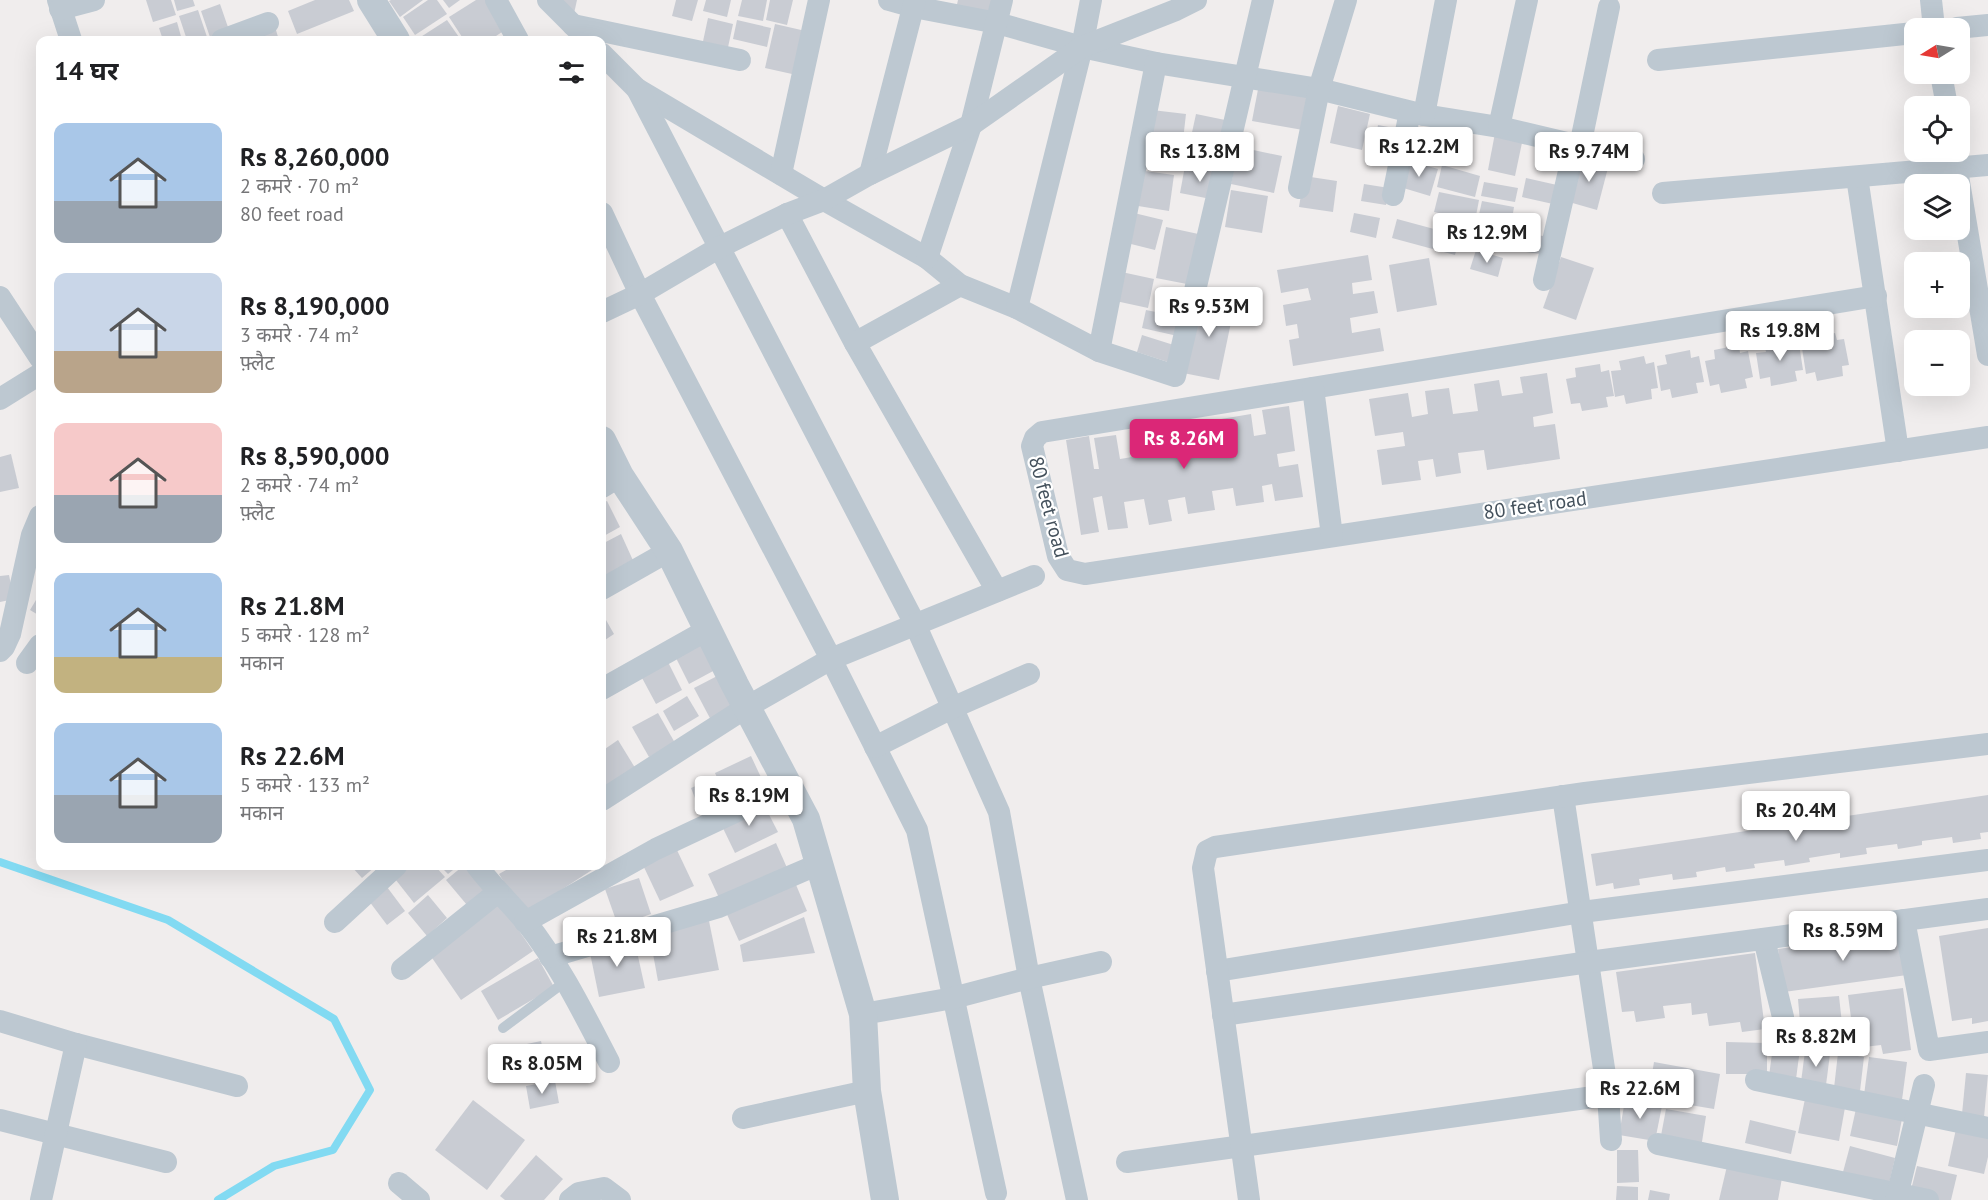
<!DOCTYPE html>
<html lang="hi">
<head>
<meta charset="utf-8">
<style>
  :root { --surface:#fff; --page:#f6f6f6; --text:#202124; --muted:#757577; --accent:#db2777 }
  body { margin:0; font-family:"PT Sans","Noto Sans Devanagari",sans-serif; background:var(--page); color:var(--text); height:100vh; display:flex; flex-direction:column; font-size:22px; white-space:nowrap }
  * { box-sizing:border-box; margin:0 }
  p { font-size:20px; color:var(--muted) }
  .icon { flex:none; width:33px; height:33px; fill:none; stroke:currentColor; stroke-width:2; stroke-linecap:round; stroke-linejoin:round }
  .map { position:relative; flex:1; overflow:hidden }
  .details { position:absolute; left:36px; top:36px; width:570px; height:834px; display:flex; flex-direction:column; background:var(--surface); border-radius:12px; box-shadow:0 6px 24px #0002 }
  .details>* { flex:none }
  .needle { width:39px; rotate:259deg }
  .fabs { position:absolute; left:1904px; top:18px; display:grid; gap:12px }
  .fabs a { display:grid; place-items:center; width:66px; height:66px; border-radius:12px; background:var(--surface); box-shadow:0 6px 24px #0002; font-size:30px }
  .price { position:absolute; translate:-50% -51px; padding:0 14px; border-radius:6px; background:#fff; color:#222; font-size:20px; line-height:39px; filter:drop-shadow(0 2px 3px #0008) }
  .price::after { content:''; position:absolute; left:50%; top:36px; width:18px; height:14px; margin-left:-9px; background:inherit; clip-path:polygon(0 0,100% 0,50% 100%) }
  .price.current { background:var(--accent); color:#fff }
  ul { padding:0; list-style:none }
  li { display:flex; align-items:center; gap:18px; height:150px; padding:0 18px }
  li span { display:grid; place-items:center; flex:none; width:168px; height:120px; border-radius:12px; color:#555 }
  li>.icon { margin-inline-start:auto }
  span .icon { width:72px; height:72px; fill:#fffc; stroke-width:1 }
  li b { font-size:26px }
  h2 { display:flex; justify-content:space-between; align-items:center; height:72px; padding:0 18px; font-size:26px }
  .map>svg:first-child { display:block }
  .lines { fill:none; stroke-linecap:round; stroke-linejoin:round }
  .stream { stroke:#82daf2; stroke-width:8 }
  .building { fill:#c9ccd3 }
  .service { stroke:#bdc8d1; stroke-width:10 }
  .minor { stroke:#bdc8d1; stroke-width:22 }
  .tertiary { stroke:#bdc8d1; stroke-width:28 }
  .labels { text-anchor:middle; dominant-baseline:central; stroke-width:4.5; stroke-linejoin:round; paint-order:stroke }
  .street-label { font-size:20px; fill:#44515c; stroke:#fff }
</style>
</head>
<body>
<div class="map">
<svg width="1988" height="1200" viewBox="0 0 1988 1200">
  <rect width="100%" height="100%" fill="#f0eded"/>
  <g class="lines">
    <!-- stream -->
    <path class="stream" d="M0 862 168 920 334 1019 370 1090 333 1150 274 1166 218 1200"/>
  </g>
  <!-- building -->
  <g class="building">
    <path d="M146 0H171L176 15 153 22Z"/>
    <path d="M174 0H193L195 6 177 11Z"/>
    <path d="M315 0H349L354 11 297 34 288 11Z"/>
    <path d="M391 0H423L400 17 389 1Z"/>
    <path d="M428 0H437L447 14 415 35 403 17Z"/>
    <path d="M443 0H460L449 8Z"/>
    <path d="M476 0H490L508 28 490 40H464L449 17Z"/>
    <path d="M554 0H577L573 18Z"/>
    <path d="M676 0H698L692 21 672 16Z"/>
    <path d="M706 0H731L727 17 703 11Z"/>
    <path d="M742 0H767L763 21 738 16Z"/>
    <path d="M770 0H793L787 25 766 20Z"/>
    <path d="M958 0H997L992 19 956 9Z"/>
    <path d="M220 4 230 33 211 40 201 11Z"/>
    <path d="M198 10 208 40H187L179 16Z"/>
    <path d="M708 18 733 24 727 52 702 46Z"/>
    <path d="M447 20 461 40H416Z"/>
    <path d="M737 20 771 28 767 47 733 39Z"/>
    <path d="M177 22 182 40H163L159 28Z"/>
    <path d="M775 24 810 32 801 76 765 68Z"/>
    <path d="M275 27 279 40H242Z"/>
    <path d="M1259 84 1309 92 1303 130 1252 121Z"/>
    <path d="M1338 106 1370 114 1362 150 1330 143Z"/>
    <path d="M1152 110 1186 114 1183 140 1149 135Z"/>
    <path d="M1196 114 1230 121 1223 158 1188 151Z"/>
    <path d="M1378 125 1399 129 1393 154 1373 150Z"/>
    <path d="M1495 133 1523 138 1515 176 1488 170Z"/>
    <path d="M1239 147 1282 156 1274 193 1231 184Z"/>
    <path d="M1581 157 1609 164 1597 210 1569 202Z"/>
    <path d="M1407 160 1438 169 1430 196 1400 187Z"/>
    <path d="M1442 165 1480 176 1475 197 1437 187Z"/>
    <path d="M1185 166 1221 173 1216 200 1180 193Z"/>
    <path d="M1138 170 1174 175 1169 211 1132 205Z"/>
    <path d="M1304 176 1337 181 1333 212 1299 207Z"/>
    <path d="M1526 178 1557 185 1553 204 1522 197Z"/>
    <path d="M1484 182 1518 188 1515 202 1481 196Z"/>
    <path d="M1364 184 1389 188 1386 205 1361 201Z"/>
    <path d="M1231 190 1268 196 1262 233 1225 227Z"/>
    <path d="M1439 192 1479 200 1475 221 1434 212Z"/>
    <path d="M1482 201 1514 207 1511 225 1478 219Z"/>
    <path d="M1134 213 1163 220 1155 250 1127 243Z"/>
    <path d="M1354 213 1380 218 1376 238 1350 232Z"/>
    <path d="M1397 219 1460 236 1455 255 1392 238Z"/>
    <path d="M1166 227 1203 235 1192 285 1156 278Z"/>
    <path d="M1507 231 1550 237 1548 255 1504 249Z"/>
    <path d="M1476 250 1503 258 1498 277 1470 269Z"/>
    <path d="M1368 255 1372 280 1352 283 1353 294 1374 291 1378 313 1350 318 1352 333 1380 328 1384 351 1293 366 1289 340 1299 338 1297 324 1286 326 1283 305 1311 300 1308 288 1281 293 1277 270Z"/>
    <path d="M1561 257 1594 268 1576 320 1543 308Z"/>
    <path d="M1429 258 1437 305 1397 312 1389 265Z"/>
    <path d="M1117 271 1154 279 1148 308 1111 300Z"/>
    <path d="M1200 295 1235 303 1219 380 1183 373Z"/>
    <path d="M1146 310 1186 318 1182 337 1142 328Z"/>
    <path d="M1835 333 1837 340 1844 339 1849 365 1842 366 1843 376 1817 381 1815 372 1806 374 1802 348 1812 347 1810 338Z"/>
    <path d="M1142 335 1180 347 1174 364 1137 352Z"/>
    <path d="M1789 338 1790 346 1799 344 1803 370 1795 371 1797 381 1771 386 1770 377 1760 379 1756 353 1766 352 1764 343Z"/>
    <path d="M1739 345 1740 353 1748 351 1753 377 1745 379 1747 388 1721 393 1719 384 1710 386 1705 361 1715 359 1714 350Z"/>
    <path d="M1690 350 1691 358 1699 356 1704 382 1696 383 1698 393 1672 398 1670 389 1661 391 1657 366 1667 364 1665 355Z"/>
    <path d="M1644 356 1646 364 1654 362 1658 388 1651 389 1652 399 1626 404 1624 395 1615 397 1611 371 1621 370 1619 361Z"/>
    <path d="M1600 364 1601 372 1609 370 1614 396 1606 397 1608 407 1582 411 1580 403 1571 404 1566 379 1576 377 1575 368Z"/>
    <path d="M1547 373 1553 413 1533 417 1534 427 1555 424 1560 459 1487 470 1484 450 1458 453 1461 473 1436 477 1433 459 1418 461 1421 480 1382 485 1377 450 1405 446 1403 432 1375 436 1369 399 1408 393 1412 417 1428 414 1425 391 1449 388 1453 414 1478 411 1474 384 1499 380 1502 396 1523 393 1520 377Z"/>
    <path d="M1289 406 1295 451 1277 454 1279 467 1298 464 1303 497 1275 501 1272 484 1262 486 1264 502 1236 506 1233 488 1212 491 1215 510 1188 514 1185 497 1168 500 1172 521 1149 525 1144 499 1124 502 1128 528 1108 530 1102 496 1093 498 1099 532 1081 535 1066 440 1089 436 1094 469H1099L1094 438 1116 435 1120 459 1138 456 1134 432 1161 428 1164 449 1176 447 1173 426 1199 422 1204 448 1225 445 1221 419 1251 414 1254 436 1266 434 1262 410Z"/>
    <path d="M11 454 19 488 0 492V457Z"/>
    <path d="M607 501 620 527 602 537V503Z"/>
    <path d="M621 534 636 567 602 578V544Z"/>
    <path d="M9 575 14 599 0 602V576Z"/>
    <path d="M36 600 40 602V616L30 610Z"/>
    <path d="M602 613 614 634 602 642Z"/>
    <path d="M701 642 715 670 689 684 675 656Z"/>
    <path d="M668 662 682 690 656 704 641 676Z"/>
    <path d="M723 673 740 707 712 722 694 688Z"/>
    <path d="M687 696 699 716 674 731 663 711Z"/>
    <path d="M658 713 675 743 649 757 632 727Z"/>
    <path d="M618 740 637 771 602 794V751Z"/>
    <path d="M751 756 765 786 729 803 715 773Z"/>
    <path d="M712 779 723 807 702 816 691 788Z"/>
    <path d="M1988 795V832L1980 833 1981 839 1953 843 1952 837 1922 841V845L1898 849 1897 844 1866 848 1867 854 1840 858V853L1809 858 1810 862 1785 866 1784 860 1754 864 1755 868 1726 872 1725 867 1696 872 1697 877 1673 880 1672 874 1639 879 1640 885 1614 889 1613 883 1596 886 1591 854Z"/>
    <path d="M762 801 778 832 735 853 720 822Z"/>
    <path d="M776 843 788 870 720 900 708 874Z"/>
    <path d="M676 848 694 886 660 901 642 863Z"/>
    <path d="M351 866H376L362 878Z"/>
    <path d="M403 866H435L445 877 414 903 392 875Z"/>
    <path d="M440 866H458L448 874Z"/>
    <path d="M463 866H469L487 888 467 905 446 880Z"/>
    <path d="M513 866H593L595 868 524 914 499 874Z"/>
    <path d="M639 878 651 914 618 926 605 889Z"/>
    <path d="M794 880 807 911 739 941 725 910Z"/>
    <path d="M384 883 405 911 387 925 366 897Z"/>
    <path d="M428 895 447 918 427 936 408 913Z"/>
    <path d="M500 903 533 951 461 1000 428 952Z"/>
    <path d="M804 917 815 953 743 962 740 945Z"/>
    <path d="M709 921 719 970 658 981 649 932Z"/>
    <path d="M1988 928V1021L1972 1024V1018L1952 1021 1939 936Z"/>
    <path d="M1901 931 1907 975 1784 992 1778 949Z"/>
    <path d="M634 938 645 988 599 997 589 948Z"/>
    <path d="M1755 953 1765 1029 1742 1032 1740 1022 1709 1026 1707 1013 1692 1015 1691 1003 1663 1006 1665 1018 1636 1022 1634 1011 1622 1012 1616 972Z"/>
    <path d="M538 958 554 987 498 1020 481 991Z"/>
    <path d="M1903 988 1911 1050 1883 1054 1881 1045 1855 1048 1848 995Z"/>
    <path d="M1839 996 1844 1042 1802 1046 1798 999Z"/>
    <path d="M541 1041 547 1070 509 1077 503 1049Z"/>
    <path d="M1726 1042 1767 1043V1074H1726Z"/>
    <path d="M1773 1046 1800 1049 1796 1079 1769 1076Z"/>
    <path d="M1805 1051 1830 1054 1826 1085 1801 1082Z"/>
    <path d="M1838 1053 1864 1057 1860 1091 1834 1088Z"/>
    <path d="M1869 1057 1907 1062 1902 1100 1864 1095Z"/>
    <path d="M1654 1062 1720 1074 1714 1109 1648 1098Z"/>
    <path d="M1966 1073 1988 1075 1984 1117 1962 1114Z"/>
    <path d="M555 1081 559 1103 530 1109 526 1086Z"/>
    <path d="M1806 1094 1846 1102 1839 1141 1798 1133Z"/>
    <path d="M473 1100 525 1140 487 1190 435 1150Z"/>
    <path d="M1625 1100 1662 1106 1655 1141 1619 1135Z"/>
    <path d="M1857 1104 1903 1113 1897 1146 1850 1136Z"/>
    <path d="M1666 1109 1706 1116 1701 1148 1660 1141Z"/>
    <path d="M1750 1120 1796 1131 1791 1154 1745 1143Z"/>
    <path d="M1956 1129 1988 1137V1157L1984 1174 1948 1166Z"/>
    <path d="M1850 1146 1895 1158 1889 1184 1843 1172Z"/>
    <path d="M1617 1150H1638L1639 1182 1617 1183Z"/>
    <path d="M536 1155 563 1179 544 1200H505L500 1196Z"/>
    <path d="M1727 1166 1782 1178 1778 1200H1719Z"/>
    <path d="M1917 1166 1957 1175 1951 1200H1935L1910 1194Z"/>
    <path d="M1617 1186 1638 1187V1200H1616Z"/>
    <path d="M1650 1190 1670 1194 1669 1200H1648Z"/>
  </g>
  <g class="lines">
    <!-- service -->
    <path class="service" d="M503 1028 566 981"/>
    <!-- minor -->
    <g class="minor">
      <path d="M58 0 71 40"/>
      <path d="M496 0 518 40"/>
      <path d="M548 0 583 35"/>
      <path d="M889 0 914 7 997 23 1082 47 1156 63 1319 89 1424 115 1499 127 1634 159"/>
      <path d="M1931 0 1934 28"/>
      <path d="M60 9 94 0"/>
      <path d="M573 25 740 60"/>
      <path d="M1957 28 1988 25"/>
      <path d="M222 40 268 23"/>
      <path d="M602 54 637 89 824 200 927 258 960 285 1017 308 1099 351 1175 376 1263 0"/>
      <path d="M1658 60 1914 33"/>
      <path d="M1941 74 1947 106"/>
      <path d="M637 89 915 624 999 812 1029 978 1077 1200"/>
      <path d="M1424 115 1446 0"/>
      <path d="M1499 127 1527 0"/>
      <path d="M1580 146 1609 7"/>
      <path d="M1954 152 1988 355"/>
      <path d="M781 174 819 0"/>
      <path d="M870 174 915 0"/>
      <path d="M1857 177 1898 451"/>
      <path d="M1299 188 1319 89 1346 0"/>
      <path d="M1663 193 1988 165"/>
      <path d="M1393 195 1410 112"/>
      <path d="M602 213 640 294 831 659 917 830 996 1193"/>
      <path d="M787 214 855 343 997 591"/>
      <path d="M927 258 971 125 1002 0"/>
      <path d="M1544 280 1575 145"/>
      <path d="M1876 296 1042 432 1035 438 1032 446 1058 556 1067 570 1085 574 1988 437"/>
      <path d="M0 297 40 358"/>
      <path d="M1017 308 1082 47 1091 0"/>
      <path d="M602 312 640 294 720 247 787 214 824 200 870 174 971 125 1082 47 1176 10 1196 0"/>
      <path d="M855 343 960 285"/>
      <path d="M1099 351 1156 63"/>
      <path d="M1313 388 1332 536"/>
      <path d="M0 399 40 374"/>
      <path d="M602 487 620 476"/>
      <path d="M602 589 669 551"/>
      <path d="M0 651 4 647 10 634 32 535 40 516"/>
      <path d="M27 663 40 645"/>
      <path d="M602 689 707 630"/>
      <path d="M875 747 952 708 1029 674"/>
      <path d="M1563 796 1608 1095 1611 1140"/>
      <path d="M602 800 747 707 831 659 1034 576"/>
      <path d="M477 866C492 886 510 903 526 922 560 965 584 1014 609 1062"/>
      <path d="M1904 920 1929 1050 1988 1042"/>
      <path d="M335 922 396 866"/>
      <path d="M525 922 656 849 788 787"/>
      <path d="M1764 939 1783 1017"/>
      <path d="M550 957 719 907 819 864"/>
      <path d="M402 969 498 892"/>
      <path d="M1217 971 1582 912 1988 860"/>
      <path d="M863 1014 953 998 1029 978 1101 962"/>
      <path d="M1223 1015 1589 962 1988 909"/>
      <path d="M0 1021 76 1044 237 1086"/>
      <path d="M1756 1080 1988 1128"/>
      <path d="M743 1118 867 1091"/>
      <path d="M0 1120 166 1162"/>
      <path d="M1658 1144 1928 1200"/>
      <path d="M1127 1162 1608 1095"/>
      <path d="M399 1183 419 1200"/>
      <path d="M41 1200 76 1044"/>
      <path d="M570 1200 579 1193 604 1188 620 1200"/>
      <path d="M1249 1200 1203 868 1207 851 1215 847 1585 793 1988 744"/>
      <path d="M1896 1200 1924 1085"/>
    </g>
    <!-- tertiary -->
    <g class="tertiary">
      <path d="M371 0 396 40"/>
      <path d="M602 440 620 476 669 551 735 685 806 819 863 1014 867 1091 885 1200"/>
    </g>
  </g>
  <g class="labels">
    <!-- street labels -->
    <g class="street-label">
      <text transform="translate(1535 505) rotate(-8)">80 feet road</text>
      <text transform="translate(1049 507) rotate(75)">80 feet road</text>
    </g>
  </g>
</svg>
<div class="fabs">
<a><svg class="needle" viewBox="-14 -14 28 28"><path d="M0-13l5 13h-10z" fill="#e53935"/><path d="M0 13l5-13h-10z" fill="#757577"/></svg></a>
<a><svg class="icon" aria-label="locate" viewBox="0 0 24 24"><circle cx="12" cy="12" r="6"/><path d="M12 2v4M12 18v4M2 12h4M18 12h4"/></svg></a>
<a><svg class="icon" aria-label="layers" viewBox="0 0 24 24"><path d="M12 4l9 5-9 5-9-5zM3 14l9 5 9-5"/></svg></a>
<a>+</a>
<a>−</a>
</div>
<b class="price" style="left:1419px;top:178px">Rs 12.2M</b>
<b class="price" style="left:1200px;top:183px">Rs 13.8M</b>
<b class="price" style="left:1589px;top:183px">Rs 9.74M</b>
<b class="price" style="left:1487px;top:264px">Rs 12.9M</b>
<b class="price" style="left:1209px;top:338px">Rs 9.53M</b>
<b class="price" style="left:1780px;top:362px">Rs 19.8M</b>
<b class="price current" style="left:1184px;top:470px">Rs 8.26M</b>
<b class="price" style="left:749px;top:827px">Rs 8.19M</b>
<b class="price" style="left:1796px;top:842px">Rs 20.4M</b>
<b class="price" style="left:1843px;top:962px">Rs 8.59M</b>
<b class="price" style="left:617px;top:968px">Rs 21.8M</b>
<b class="price" style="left:1816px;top:1068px">Rs 8.82M</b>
<b class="price" style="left:542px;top:1095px">Rs 8.05M</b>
<b class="price" style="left:1640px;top:1120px">Rs 22.6M</b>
<section class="details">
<h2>14 घर<svg class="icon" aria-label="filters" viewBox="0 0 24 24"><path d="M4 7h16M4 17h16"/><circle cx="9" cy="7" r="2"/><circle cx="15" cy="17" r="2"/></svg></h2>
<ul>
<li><span style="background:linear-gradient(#a9c7e8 65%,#9aa5b1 0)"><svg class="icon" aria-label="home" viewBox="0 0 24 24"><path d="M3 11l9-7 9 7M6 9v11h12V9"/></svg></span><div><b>Rs 8,260,000</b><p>2 कमरे · 70 m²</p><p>80 feet road</p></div></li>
<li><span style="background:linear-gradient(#c9d6e8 65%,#b9a48a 0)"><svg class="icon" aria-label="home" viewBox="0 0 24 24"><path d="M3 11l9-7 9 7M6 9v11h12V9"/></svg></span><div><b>Rs 8,190,000</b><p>3 कमरे · 74 m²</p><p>फ़्लैट</p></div></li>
<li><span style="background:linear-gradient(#f6c9c9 60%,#9aa5b1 0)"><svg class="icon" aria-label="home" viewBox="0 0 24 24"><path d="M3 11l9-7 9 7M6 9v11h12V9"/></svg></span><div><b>Rs 8,590,000</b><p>2 कमरे · 74 m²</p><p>फ़्लैट</p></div></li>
<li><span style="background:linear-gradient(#a9c7e8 70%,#c2b280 0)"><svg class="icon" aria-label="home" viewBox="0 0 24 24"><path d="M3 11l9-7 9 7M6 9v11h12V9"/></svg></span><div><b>Rs 21.8M</b><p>5 कमरे · 128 m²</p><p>मकान</p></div></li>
<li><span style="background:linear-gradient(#a9c7e8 60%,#9aa5b1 0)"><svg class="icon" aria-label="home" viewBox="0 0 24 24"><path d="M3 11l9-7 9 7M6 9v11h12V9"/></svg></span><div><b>Rs 22.6M</b><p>5 कमरे · 133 m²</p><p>मकान</p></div></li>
</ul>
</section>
</div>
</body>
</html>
